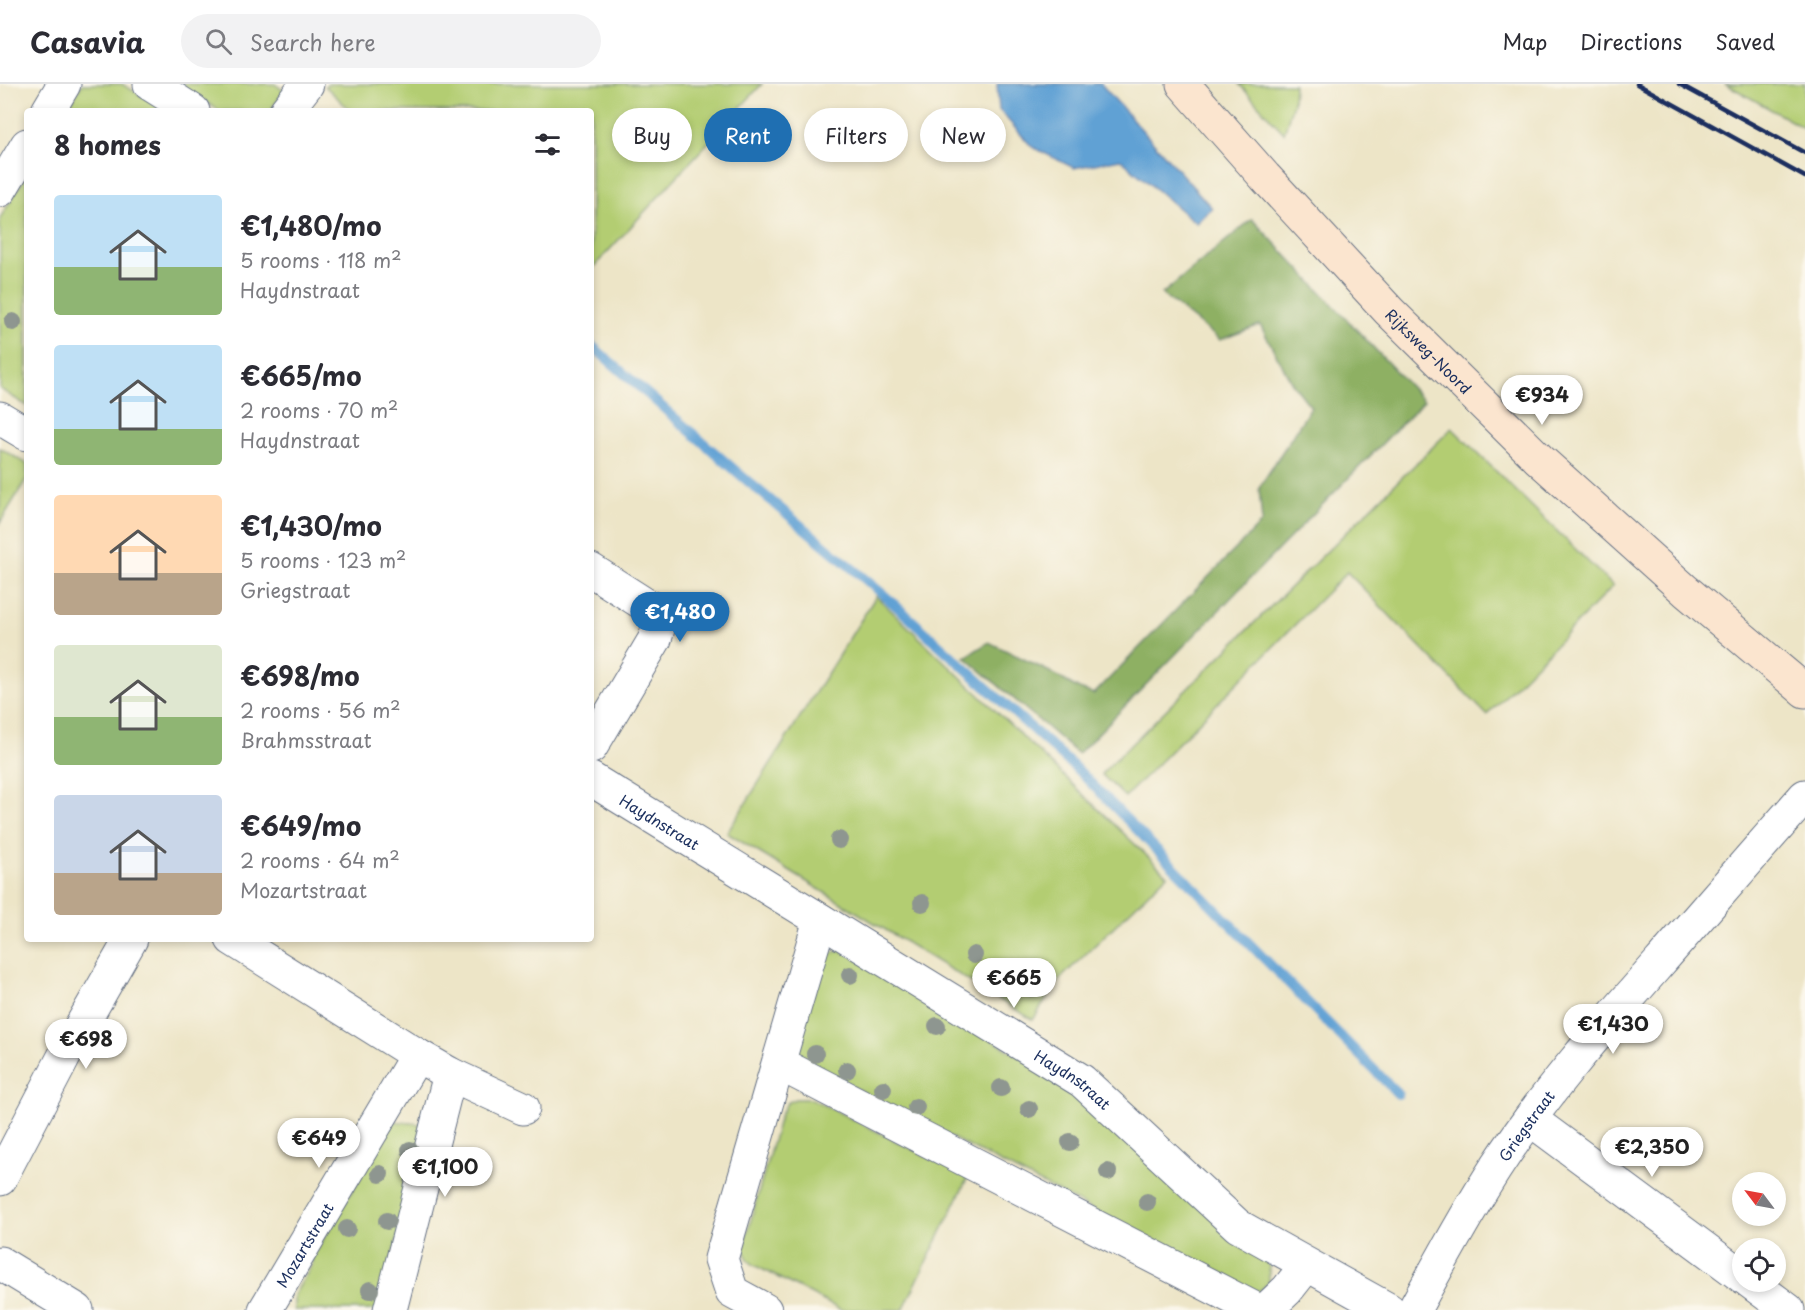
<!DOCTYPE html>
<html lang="en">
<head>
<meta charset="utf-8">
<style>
  :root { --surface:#fff; --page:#f2f2f3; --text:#2b2b33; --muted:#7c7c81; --line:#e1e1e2; --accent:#1f6fb2 }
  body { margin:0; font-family:"Playpen Sans",sans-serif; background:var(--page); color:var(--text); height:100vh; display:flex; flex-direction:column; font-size:22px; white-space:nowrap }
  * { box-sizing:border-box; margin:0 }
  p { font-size:20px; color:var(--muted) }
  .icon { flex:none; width:33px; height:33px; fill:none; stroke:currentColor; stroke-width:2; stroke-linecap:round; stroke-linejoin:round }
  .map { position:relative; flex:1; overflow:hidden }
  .sheet { position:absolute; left:24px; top:24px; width:570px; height:834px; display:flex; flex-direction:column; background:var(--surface); border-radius:6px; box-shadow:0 3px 9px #0003 }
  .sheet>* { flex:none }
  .hud { position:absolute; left:612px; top:24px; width:570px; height:54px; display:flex; gap:12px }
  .needle { width:39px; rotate:302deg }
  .controls { position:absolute; left:1732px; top:1088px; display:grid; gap:12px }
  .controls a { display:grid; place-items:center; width:54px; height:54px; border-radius:50%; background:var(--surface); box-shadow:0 3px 9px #0003; font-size:30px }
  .price { position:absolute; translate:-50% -51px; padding:0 14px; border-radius:21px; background:#fff; color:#222; font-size:20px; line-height:39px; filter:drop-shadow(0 2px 3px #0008) }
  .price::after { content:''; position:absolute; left:50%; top:36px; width:18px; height:14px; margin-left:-9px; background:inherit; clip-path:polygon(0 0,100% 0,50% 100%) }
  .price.current { background:var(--accent); color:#fff }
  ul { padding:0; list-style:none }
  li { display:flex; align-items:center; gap:18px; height:150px; padding:0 30px }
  li span { display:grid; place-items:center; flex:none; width:168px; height:120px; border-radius:6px; color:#555 }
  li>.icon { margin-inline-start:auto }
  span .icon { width:72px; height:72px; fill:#fffc; stroke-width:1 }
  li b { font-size:26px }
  h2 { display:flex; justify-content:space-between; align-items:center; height:72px; padding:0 30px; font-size:26px }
  .pill { padding:0 21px; border-radius:27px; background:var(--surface); box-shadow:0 3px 9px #0003; font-size:21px; line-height:54px }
  .pill.current { background:var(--accent); color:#fff }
  header { display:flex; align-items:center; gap:36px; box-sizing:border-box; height:84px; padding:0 30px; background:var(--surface); border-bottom:2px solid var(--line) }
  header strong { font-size:28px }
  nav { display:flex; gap:33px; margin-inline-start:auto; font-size:21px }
  .search { width:420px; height:54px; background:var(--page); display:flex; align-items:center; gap:15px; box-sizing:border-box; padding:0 21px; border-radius:33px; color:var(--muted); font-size:22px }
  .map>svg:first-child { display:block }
  .green { fill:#b3cd72; stroke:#677e68; stroke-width:1.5 }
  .forest { fill:#8eb064; stroke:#547061; stroke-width:1.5 }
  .water { fill:#61a1d4; stroke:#3e6899; stroke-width:1.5 }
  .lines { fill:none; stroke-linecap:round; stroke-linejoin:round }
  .stream { stroke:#61a1d4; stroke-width:10 }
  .minor-casing { stroke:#646f83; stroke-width:35 }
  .tertiary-casing { stroke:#646f83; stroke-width:35 }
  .secondary-casing { stroke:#646f83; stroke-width:35 }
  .minor { stroke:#fff; stroke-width:33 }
  .tertiary { stroke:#fff; stroke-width:33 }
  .secondary { stroke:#fbe5cf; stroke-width:33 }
  .rail { stroke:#1b2f5e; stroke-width:4.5 }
  .tree { fill:#8e9690 }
  .labels { text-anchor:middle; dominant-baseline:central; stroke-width:4.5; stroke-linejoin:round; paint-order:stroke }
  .street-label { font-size:15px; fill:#1b2f5e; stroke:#fbf7ec }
</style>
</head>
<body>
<header>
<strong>Casavia</strong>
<div class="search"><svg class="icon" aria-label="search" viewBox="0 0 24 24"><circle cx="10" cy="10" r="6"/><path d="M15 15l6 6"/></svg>Search here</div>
<nav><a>Map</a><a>Directions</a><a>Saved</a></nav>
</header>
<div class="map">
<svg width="1805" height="1226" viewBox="0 0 1805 1226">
  <rect width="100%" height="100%" fill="#fbf7ec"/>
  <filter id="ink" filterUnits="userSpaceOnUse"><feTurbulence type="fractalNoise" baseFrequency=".0167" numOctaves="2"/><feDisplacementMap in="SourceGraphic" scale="12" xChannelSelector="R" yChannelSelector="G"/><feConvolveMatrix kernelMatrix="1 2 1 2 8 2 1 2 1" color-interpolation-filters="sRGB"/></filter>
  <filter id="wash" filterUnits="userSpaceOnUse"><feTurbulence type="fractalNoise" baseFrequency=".008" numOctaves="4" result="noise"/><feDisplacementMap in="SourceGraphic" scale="24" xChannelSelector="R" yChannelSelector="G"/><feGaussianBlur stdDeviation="1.35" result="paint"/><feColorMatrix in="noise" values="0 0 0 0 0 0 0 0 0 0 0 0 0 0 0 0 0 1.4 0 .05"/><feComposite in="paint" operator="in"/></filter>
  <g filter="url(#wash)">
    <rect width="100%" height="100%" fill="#ede5c7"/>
    <!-- green -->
    <g class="green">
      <path d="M82 0H122L168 27H66Z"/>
      <path d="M177 0H275L284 7 270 27H220Z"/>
      <path d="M327 0H762L591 186V27H351L325 2Z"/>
      <path d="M1239 0H1294L1293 19 1284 49Z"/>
      <path d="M1726 0H1805V45Z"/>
      <path d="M27 90V322L0 305V134Z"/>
      <path d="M1452 344 1613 502 1487 631 1347 488 1125 713 1101 690Z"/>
      <path d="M0 364 27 380V394L0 439Z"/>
      <path d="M876 512 1167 791 1058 897 1033 936 727 749Z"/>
      <path d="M842 866 1069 1002 1263 1173 1269 1181V1198L1262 1205 1255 1209 798 975 796 961 819 878 831 869Z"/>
      <path d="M795 1015H812L968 1093 903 1226H841L754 1181 748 1176 743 1164 780 1032 787 1019Z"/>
      <path d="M393 1037 428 1041 378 1226H294V1211L313 1179 311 1176Z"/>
    </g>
    <!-- forest -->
    <path class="forest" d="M1252 135 1424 317 1078 670 965 573 989 558 1050 588 1079 605 1094 610 1262 438 1259 404 1311 323 1292 299 1260 241 1220 256 1162 210Z"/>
    <!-- water -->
    <path class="water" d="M997 0H1101L1212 124 1196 139 1120 75 1074 84 1032 63 999 26Z"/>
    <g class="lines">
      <!-- stream -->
      <path class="stream" d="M591 261 744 394 884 511 1082 690 1398 1010"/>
    </g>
  </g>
  <g filter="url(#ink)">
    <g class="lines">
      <!-- minor casing -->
      <g class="minor-casing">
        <g id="minor">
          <path d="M150 0 193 27"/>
          <path d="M48 27 64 0"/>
          <path d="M286 27 307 0"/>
          <path d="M0 106 27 61"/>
          <path d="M0 334 27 350"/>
          <path d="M591 486 652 525 660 538 655 555 591 663"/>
          <path id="s1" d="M591 695 1082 997 1238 1142 1389 1226"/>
          <path d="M232 855 417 971 450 990 523 1024"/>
          <path d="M780 980 1257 1226"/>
          <path d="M1530 1035 1743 1193"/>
          <path d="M0 1095 68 965 131 855"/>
          <path d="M0 1179 77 1226"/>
          <path d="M1749 1197 1788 1226"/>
          <path id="s2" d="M265 1226 417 971"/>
          <path d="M390 1226 450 990"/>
          <path d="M765 1226 732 1208 721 1175 820 836"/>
          <path d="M1266 1226 1287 1206 1306 1182"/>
        </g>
      </g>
      <!-- tertiary casing -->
      <g class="tertiary-casing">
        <g id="tertiary">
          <path id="s3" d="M1414 1226C1440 1178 1466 1130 1495 1085 1543 1011 1601 945 1659 879 1708 823 1756 767 1805 712"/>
        </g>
      </g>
      <!-- secondary casing -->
      <g class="secondary-casing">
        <g id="secondary">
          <path id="s4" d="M1183 0 1265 93 1389 227 1539 375 1686 507 1805 607"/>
        </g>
      </g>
      <!-- minor -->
      <use href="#minor" class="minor"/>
      <!-- tertiary -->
      <use href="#tertiary" class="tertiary"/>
      <!-- secondary -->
      <use href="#secondary" class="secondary"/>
      <!-- rail -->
      <g class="rail">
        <path d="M1637 0 1805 93"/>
        <path d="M1679 0 1805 69"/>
      </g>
    </g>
    <!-- trees -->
    <g class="tree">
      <circle cx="13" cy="238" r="9"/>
      <circle cx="839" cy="756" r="9"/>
      <circle cx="922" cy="819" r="9"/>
      <circle cx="974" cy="871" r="9"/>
      <circle cx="850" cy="891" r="9"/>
      <circle cx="1031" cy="904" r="9"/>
      <circle cx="937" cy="942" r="9"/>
      <circle cx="815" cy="970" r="9"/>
      <circle cx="847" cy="986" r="9"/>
      <circle cx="1001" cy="1004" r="9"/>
      <circle cx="883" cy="1005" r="9"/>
      <circle cx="916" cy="1023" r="9"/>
      <circle cx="1029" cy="1025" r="9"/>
      <circle cx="1070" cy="1058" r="9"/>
      <circle cx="410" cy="1066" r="9"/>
      <circle cx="1108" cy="1088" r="9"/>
      <circle cx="380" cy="1090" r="9"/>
      <circle cx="1147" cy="1118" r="9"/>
      <circle cx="387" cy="1137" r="9"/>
      <circle cx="347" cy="1145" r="9"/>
      <circle cx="370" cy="1206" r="9"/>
    </g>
  </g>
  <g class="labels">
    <!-- street labels -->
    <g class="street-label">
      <text stroke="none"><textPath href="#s4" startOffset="363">Rijksweg-Noord</textPath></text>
      <text stroke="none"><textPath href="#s1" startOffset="81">Haydnstraat</textPath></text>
      <text stroke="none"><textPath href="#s1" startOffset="568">Haydnstraat</textPath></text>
      <text stroke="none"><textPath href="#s3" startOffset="216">Griegstraat</textPath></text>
      <text stroke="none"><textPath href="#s2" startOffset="76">Mozartstraat</textPath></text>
    </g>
  </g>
</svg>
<div class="controls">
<a><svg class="needle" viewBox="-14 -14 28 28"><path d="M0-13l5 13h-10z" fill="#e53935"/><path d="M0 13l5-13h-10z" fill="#7c7c81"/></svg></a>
<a><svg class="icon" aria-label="locate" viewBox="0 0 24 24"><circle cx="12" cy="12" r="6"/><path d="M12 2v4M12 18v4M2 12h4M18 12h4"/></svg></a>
</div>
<b class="price" style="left:1542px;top:342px">€934</b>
<b class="price current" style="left:680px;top:559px">€1,480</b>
<b class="price" style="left:1014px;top:925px">€665</b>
<b class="price" style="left:1613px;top:971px">€1,430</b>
<b class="price" style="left:86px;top:986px">€698</b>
<b class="price" style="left:319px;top:1085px">€649</b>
<b class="price" style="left:1652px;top:1094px">€2,350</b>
<b class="price" style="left:445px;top:1114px">€1,100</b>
<div class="hud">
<a class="pill">Buy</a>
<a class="pill current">Rent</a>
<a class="pill">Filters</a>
<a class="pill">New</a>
</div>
<section class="sheet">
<h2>8 homes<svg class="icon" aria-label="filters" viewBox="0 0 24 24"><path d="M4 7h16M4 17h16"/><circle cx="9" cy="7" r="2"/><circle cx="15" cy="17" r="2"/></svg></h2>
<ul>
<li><span style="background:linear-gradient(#bfe0f5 60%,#8fb573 0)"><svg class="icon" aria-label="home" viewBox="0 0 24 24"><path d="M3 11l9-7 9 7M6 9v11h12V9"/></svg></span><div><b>€1,480/mo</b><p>5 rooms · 118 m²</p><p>Haydnstraat</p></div></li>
<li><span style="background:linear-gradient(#bfe0f5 70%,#8fb573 0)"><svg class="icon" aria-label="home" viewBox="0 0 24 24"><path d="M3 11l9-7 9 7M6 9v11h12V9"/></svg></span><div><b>€665/mo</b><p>2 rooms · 70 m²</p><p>Haydnstraat</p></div></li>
<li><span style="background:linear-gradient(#ffd9b3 65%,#b9a48a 0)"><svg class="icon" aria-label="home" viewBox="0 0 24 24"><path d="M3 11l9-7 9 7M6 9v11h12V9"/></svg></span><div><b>€1,430/mo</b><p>5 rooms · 123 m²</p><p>Griegstraat</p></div></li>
<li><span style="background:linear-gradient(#dfe7d0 60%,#8fb573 0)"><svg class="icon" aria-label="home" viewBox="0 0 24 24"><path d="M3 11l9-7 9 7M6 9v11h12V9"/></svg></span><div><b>€698/mo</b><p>2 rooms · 56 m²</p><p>Brahmsstraat</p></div></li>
<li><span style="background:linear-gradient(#c9d6e8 65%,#b9a48a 0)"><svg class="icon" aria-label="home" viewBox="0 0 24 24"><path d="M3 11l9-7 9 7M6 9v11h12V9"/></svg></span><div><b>€649/mo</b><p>2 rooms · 64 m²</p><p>Mozartstraat</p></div></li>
</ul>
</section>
</div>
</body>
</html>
